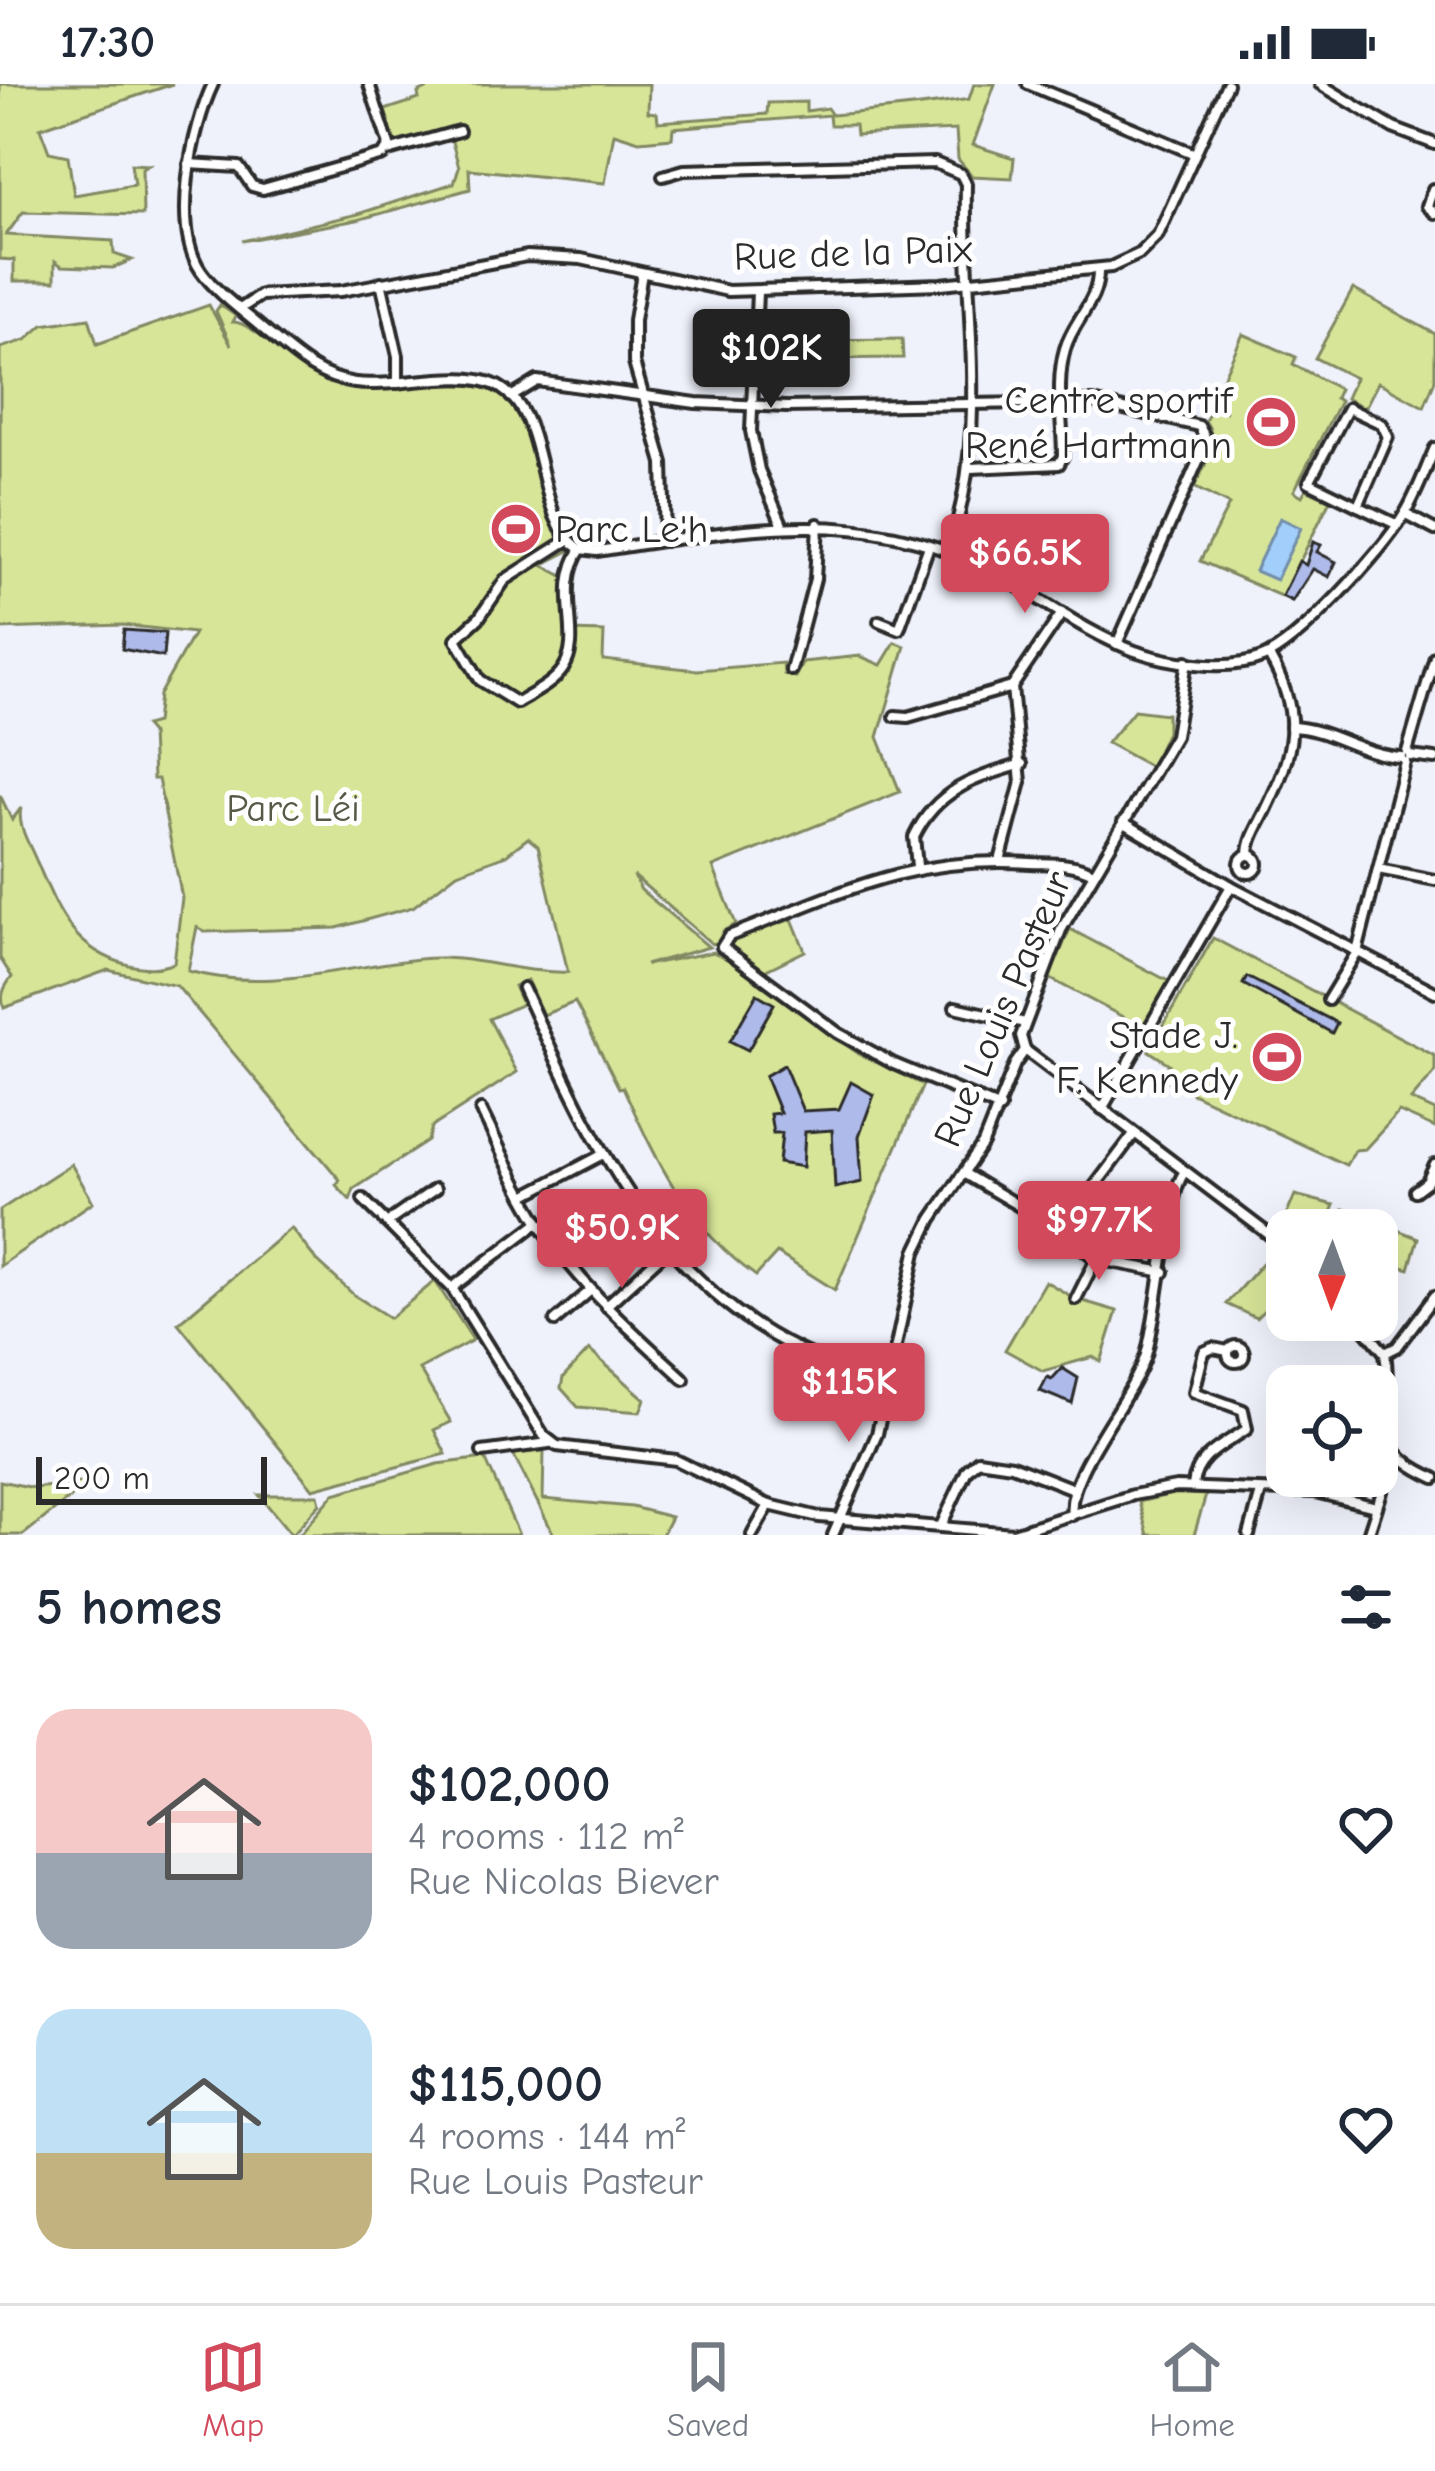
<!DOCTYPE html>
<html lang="en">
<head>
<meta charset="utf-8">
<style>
  :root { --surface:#fff; --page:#f6f6f7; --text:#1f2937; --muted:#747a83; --line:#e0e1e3; --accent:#d1495b }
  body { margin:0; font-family:"Comic Neue",sans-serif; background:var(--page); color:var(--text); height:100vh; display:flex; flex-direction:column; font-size:45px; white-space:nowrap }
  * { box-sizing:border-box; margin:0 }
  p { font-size:39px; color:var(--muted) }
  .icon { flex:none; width:66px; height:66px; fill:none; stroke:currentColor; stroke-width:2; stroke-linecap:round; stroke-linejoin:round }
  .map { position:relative; height:1451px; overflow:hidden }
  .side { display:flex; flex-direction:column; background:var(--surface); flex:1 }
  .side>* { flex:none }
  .needle { width:78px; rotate:181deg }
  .buttons { position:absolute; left:1266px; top:1125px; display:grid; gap:24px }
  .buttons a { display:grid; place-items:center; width:132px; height:132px; border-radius:24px; background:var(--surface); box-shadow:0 12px 48px #0002; font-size:60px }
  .scale { position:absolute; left:36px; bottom:30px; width:231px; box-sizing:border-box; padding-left:12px; border:6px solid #2b2b2b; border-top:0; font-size:33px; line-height:42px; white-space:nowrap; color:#2b2b2b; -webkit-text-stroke:9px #fff; paint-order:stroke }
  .price { position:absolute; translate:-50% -102px; padding:0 27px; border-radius:12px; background:var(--accent); color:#fff; font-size:39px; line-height:78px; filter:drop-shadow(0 3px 6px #0008) }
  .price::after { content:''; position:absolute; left:50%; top:72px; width:36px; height:27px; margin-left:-18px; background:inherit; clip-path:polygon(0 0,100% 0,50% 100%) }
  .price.current { background:#222; color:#fff }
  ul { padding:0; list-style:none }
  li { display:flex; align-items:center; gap:36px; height:300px; padding:0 36px }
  li span { display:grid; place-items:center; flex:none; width:336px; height:240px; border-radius:36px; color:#555 }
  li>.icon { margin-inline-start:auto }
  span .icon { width:144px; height:144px; fill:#fffc; stroke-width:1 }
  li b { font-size:51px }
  h2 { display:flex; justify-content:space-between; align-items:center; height:144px; padding:0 36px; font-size:51px }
  .status { display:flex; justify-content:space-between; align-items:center; height:84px; padding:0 60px; background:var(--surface); direction:ltr }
  .status svg { height:33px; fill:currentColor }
  .menu { display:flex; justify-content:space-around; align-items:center; height:168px; border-top:3px solid var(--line); background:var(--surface); font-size:33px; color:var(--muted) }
  .menu a { display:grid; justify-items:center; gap:6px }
  .menu .current { color:var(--accent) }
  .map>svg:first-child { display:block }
  .green { fill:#d7e598; stroke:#818862; stroke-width:3; fill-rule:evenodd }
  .water { fill:#a1cefb; stroke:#728da8; stroke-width:3 }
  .building { fill:#aebaea; stroke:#2b2b2b; stroke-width:3 }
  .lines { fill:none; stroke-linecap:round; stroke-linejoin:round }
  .street-casing { stroke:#2b2b2b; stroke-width:16 }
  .street { stroke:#fff; stroke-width:8 }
  .labels { text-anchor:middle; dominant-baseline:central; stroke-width:10; stroke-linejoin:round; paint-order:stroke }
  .street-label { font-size:39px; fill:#2b2b2b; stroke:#fff }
  .poi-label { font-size:39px; fill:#2b2b2b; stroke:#fff; text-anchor:end }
  .park-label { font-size:39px; fill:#565a46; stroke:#fff }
</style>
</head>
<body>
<div class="status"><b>17:30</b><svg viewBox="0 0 49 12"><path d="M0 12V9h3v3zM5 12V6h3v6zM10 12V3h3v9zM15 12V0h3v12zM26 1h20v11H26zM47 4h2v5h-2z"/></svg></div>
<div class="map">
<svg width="1435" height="1451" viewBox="0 0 1435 1451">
  <rect width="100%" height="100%" fill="#eff1fb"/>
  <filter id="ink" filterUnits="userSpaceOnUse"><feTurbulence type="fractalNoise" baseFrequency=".00833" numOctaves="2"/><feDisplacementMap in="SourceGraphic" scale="24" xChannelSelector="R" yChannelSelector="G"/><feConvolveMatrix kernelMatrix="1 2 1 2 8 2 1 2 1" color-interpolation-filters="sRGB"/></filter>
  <g filter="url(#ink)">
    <!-- green -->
    <g class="green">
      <path d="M0 0H173L40 44 49 68 68 72 74 111 134 101 131 80 149 81 142 85 143 131 23 128 6 151 113 157 114 170 132 176 113 184 62 182 55 177V197H14V176L0 175Z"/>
      <path d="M437 0H649L648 28 657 29 658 38 767 30 768 19 806 18V27L827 24 832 31C877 27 917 24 969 15L974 0H995L973 61 1014 74 1012 94 972 92 958 75 956 46 856 51 855 41H830L829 31 673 44 672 54 639 57 614 49 605 99 469 85 470 105 357 136 242 157 358 130 454 99 459 83 451 54 464 51 462 43 396 63 385 26 419 15 418 9Z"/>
      <path d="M1353 205 1435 250V296L1424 323 1378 298 1365 324 1346 314 1355 294 1315 274Z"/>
      <path d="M209 221 231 261 216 227 220 221 236 232 233 238C251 236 308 294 349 303 391 312 472 286 504 314 541 348 538 426 569 467L542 481 567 494 570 547 604 548 603 576 697 586 783 579 784 590 795 593 803 578 860 572 881 581 895 558 905 562 878 653 900 708 713 783 736 840 723 847 719 858 712 860 634 792 641 806 709 863 645 881 713 868 754 888 756 897 859 970 923 1001 835 1206 777 1169 756 1192C687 1143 657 1078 623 1003L619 1004 575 918 543 931 527 896 514 902 522 920 489 935 517 988 432 1043 428 1057 354 1105 350 1116 336 1101 340 1096 177 902 108 886 4 924C0 911 4 903 12 893L0 874V711L12 736 21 724C17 742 29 759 36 776 58 827 72 866 129 881 146 885 158 885 174 879L182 814 158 695H153L151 649 145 642 156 639 159 611 194 549 123 541 0 545V264L26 256 43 241 89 234 97 260ZM528 754 538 762 568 888C518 890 468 869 419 875 339 883 269 909 188 887L197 843 204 848 337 844 413 823 457 789 506 771Z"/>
      <path d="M1243 250 1296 273 1293 280 1339 305 1335 314 1340 317 1294 407 1302 412 1306 405 1330 416 1300 477 1307 495 1292 517 1200 477 1229 421 1194 403C1205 381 1221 357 1205 337L1212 323 1227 328 1211 320Z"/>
      <path d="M902 255 903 274 805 275 804 256Z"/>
      <path d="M1134 626 1167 630V648L1151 683 1107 659Z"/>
      <path d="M792 835 805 867 764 887 732 870 727 862 730 856Z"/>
      <path d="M1070 845 1172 899 1146 945 1049 894Z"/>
      <path d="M1213 854 1435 972V988L1411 1016 1435 1027V1044L1399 1028 1365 1065 1355 1066 1346 1081 1160 994 1169 980 1149 967Z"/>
      <path d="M71 1080 93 1118 0 1182V1126Z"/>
      <path d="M1295 1111 1334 1121 1324 1146H1287V1172L1276 1164 1278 1158 1256 1143 1261 1137 1279 1149Z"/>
      <path d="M1343 1125 1418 1154 1409 1185 1377 1176V1146H1335Z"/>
      <path d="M291 1144 317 1177 354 1211 390 1234 435 1197 473 1256 419 1285 451 1338 434 1346 446 1370 313 1405 178 1239Z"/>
      <path d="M1274 1166 1287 1178V1204L1256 1234 1226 1220Z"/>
      <path d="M1045 1197 1076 1215 1117 1227 1101 1278 1093 1273 1043 1287 1005 1266Z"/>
      <path d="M589 1266 645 1315 640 1328 578 1323 561 1304 563 1294Z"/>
      <path d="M544 1367 543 1415 632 1423 671 1433 662 1451H554L513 1370Z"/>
      <path d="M485 1374 519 1451H299L334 1410 438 1380Z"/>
      <path d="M0 1397 34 1404 90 1398 23 1451H0Z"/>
      <path d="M1176 1409 1206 1411 1194 1451H1148L1139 1418Z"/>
      <path d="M259 1411H318L320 1419 292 1451Z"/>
    </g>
    <!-- water -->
    <path class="water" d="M1280 434 1301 444 1276 496 1255 487Z"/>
    <!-- building -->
    <g class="building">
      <path d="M1313 458 1321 461 1317 468 1336 478 1329 493 1313 485 1292 517 1282 512 1299 477 1306 481Z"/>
      <path d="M124 546 165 549 163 573 122 565Z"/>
      <path d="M1247 893 1337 939 1332 949 1243 900Z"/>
      <path d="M757 910 774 920 748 966 730 957Z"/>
      <path d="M784 981 803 1027 839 1025 851 998 874 1011 859 1052 862 1098 835 1104 832 1046 805 1048 803 1083 779 1079 782 1049H773L770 1030 780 1029 765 992Z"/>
      <path d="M1062 1284 1078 1294 1072 1320 1040 1307 1047 1293 1052 1295Z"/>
    </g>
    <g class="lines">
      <!-- street casing -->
      <g class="street-casing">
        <g id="street">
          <path d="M213 0C192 44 171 144 201 187 218 211 247 230 269 250 295 272 319 294 355 299 396 305 466 282 501 304 552 336 532 436 581 465"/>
          <path d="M1028 0 1195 70"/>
          <path d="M1320 0 1393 44 1435 60"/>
          <path d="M388 67 459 47"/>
          <path d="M189 80 239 83 252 102 263 105 383 71 389 61 369 0"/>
          <path d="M663 92 684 86 935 79 961 90 966 100C963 225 991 347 948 468"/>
          <path d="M1433 105 1427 122 1435 129"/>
          <path d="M642 189 634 236V279L663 379 665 457"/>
          <path d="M381 198 398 272V299"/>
          <path d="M757 208 751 347 759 386 782 440"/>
          <path d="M240 225 261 211 341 207 527 172 581 175 728 207 941 200 1111 183 1139 170 1158 151 1227 0"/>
          <path d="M511 313 537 297 696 319 786 323 1093 318 1199 342 1207 357 1117 560"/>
          <path d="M1348 324 1382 340 1388 353 1358 422 1309 398Z"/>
          <path d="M971 384 1059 380 1063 372C1063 337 1055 299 1065 265 1073 236 1099 218 1098 186"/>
          <path d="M1358 422 1398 441"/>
          <path d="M1405 430 1435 446"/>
          <path d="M568 456 505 496 479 534 456 555 480 596 517 619C532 610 553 600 563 585 585 553 553 506 581 465"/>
          <path d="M581 465 597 467C726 448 850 419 975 479 1030 505 1078 546 1135 567 1170 579 1227 588 1262 574 1298 560 1384 466 1404 431 1417 410 1425 386 1435 364"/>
          <path d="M879 537 899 545 929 462"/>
          <path d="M791 586 815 495 818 440"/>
          <path d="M895 632 908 633 1012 603"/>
          <path d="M1291 643C1329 644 1361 671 1401 673"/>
          <path d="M1407 668 1435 573"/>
          <path d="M1410 672 1435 675"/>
          <path d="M1123 738 1231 802 1435 908"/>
          <path d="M1249 771C1249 755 1259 741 1266 726 1294 668 1304 632 1269 572"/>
          <circle cx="1249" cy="780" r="9"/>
          <path d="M1000 777 1021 698 1012 603 1062 529"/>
          <path d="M917 782 914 753C937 705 975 694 1022 680"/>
          <path d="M1378 785 1435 796"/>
          <path d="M523 904C603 1080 680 1251 889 1296"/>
          <path d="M1328 916 1357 868 1405 678"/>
          <path d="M955 923 1025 939"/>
          <path d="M1025 966 1287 1164"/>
          <path d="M1000 1024 894 980 838 949 722 863 729 852C839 810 908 771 1030 779 1051 780 1074 778 1093 789"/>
          <path d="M1102 1025 1231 802"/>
          <path d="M481 1026C499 1062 515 1100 537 1135 575 1197 631 1246 684 1295"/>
          <path d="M965 1090 1061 1147 1096 1175 1164 1188"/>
          <path d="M1415 1107 1427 1098 1435 1081"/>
          <path d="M524 1112 602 1071"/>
          <path d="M363 1115 452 1204 544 1352 557 1362 676 1376 769 1421 819 1433 1013 1449 1133 1411 1176 1403 1315 1408 1376 1423"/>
          <path d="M388 1138 435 1105"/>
          <path d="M1061 1147 1134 1050"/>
          <path d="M452 1204 539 1138"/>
          <path d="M1076 1215 1096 1175"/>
          <path d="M606 1222 668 1165"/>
          <path d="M1357 1236 1385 1269C1395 1328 1360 1361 1435 1394"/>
          <path d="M555 1237 591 1206"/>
          <circle cx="1236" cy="1270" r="8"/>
          <path d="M1385 1269 1397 1263 1435 1212"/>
          <path d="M482 1368 549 1359"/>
          <path d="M1193 1402C1195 1372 1224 1361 1247 1345L1243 1326 1194 1308 1204 1268 1213 1264 1228 1267"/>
          <path d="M1072 1431C1065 1389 1132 1316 1146 1271 1158 1232 1167 1109 1184 1089"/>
          <path d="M941 1442 967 1386 978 1376 1012 1381 1073 1405"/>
          <path d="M752 1451 769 1421"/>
          <path d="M833 1451 877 1350 916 1168 932 1135 983 1060 1015 980 1025 966 1021 952 1061 846 1175 652 1187 577"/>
          <path d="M1249 1451 1261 1408"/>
          <path d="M1368 1451 1388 1389 1401 1375"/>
        </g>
      </g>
      <!-- street -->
      <use href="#street" class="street"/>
    </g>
  </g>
  <!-- icons -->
  <defs>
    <g id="stadium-disc" transform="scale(2.7)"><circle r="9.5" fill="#d1495b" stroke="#fff"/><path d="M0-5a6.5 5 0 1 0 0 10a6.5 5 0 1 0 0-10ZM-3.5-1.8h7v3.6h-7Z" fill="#fff"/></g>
  </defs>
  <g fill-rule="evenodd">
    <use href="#stadium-disc" x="1271" y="338"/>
    <use href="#stadium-disc" x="516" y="445"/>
    <use href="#stadium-disc" x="1277" y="973"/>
  </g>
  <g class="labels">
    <!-- street labels -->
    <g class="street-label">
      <text transform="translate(853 169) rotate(-2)">Rue de la Paix</text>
      <text transform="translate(1003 925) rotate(-67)">Rue Louis Pasteur</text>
    </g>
    <!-- poi labels -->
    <g class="poi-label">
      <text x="1232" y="316">Centre sportif<tspan x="1232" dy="45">René Hartmann</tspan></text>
      <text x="555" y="445" text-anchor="start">Parc Le'h</text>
      <text x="1238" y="951">Stade J.<tspan x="1238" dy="45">F. Kennedy</tspan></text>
    </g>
    <!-- park labels -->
    <g class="park-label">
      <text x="293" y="724">Parc Léi</text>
    </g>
  </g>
</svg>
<div class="buttons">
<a><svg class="needle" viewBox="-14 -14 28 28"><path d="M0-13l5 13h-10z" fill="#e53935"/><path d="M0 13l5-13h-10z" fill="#747a83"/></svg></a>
<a><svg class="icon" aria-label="locate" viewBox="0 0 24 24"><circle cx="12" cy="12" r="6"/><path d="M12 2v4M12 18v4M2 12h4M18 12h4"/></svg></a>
</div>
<div class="scale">200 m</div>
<b class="price current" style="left:771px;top:327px">$102K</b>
<b class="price" style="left:1025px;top:532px">$66.5K</b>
<b class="price" style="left:1099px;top:1199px">$97.7K</b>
<b class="price" style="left:622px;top:1207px">$50.9K</b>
<b class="price" style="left:849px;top:1361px">$115K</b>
</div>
<section class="side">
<h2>5 homes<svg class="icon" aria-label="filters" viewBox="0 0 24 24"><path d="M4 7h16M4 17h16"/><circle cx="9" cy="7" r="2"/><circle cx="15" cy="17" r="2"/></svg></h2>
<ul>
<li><span style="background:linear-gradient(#f6c9c9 60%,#9aa5b1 0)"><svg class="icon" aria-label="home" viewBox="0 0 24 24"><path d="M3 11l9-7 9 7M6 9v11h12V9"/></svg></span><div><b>$102,000</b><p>4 rooms · 112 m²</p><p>Rue Nicolas Biever</p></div><svg class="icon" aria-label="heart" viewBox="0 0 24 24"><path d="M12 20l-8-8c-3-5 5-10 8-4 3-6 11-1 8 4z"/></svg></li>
<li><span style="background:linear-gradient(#bfe0f5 60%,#c2b280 0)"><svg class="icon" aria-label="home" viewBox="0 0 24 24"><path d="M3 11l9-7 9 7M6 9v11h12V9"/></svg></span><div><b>$115,000</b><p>4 rooms · 144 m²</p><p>Rue Louis Pasteur</p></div><svg class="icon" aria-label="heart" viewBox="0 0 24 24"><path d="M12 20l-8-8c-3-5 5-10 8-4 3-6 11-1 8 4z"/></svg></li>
</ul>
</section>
<nav class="menu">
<a class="current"><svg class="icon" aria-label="map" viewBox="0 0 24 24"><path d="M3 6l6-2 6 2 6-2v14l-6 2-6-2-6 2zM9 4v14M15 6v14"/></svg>Map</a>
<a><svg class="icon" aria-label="saved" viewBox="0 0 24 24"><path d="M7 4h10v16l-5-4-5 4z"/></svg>Saved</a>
<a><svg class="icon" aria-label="home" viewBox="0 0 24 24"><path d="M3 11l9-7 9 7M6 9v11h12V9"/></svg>Home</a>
</nav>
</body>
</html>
